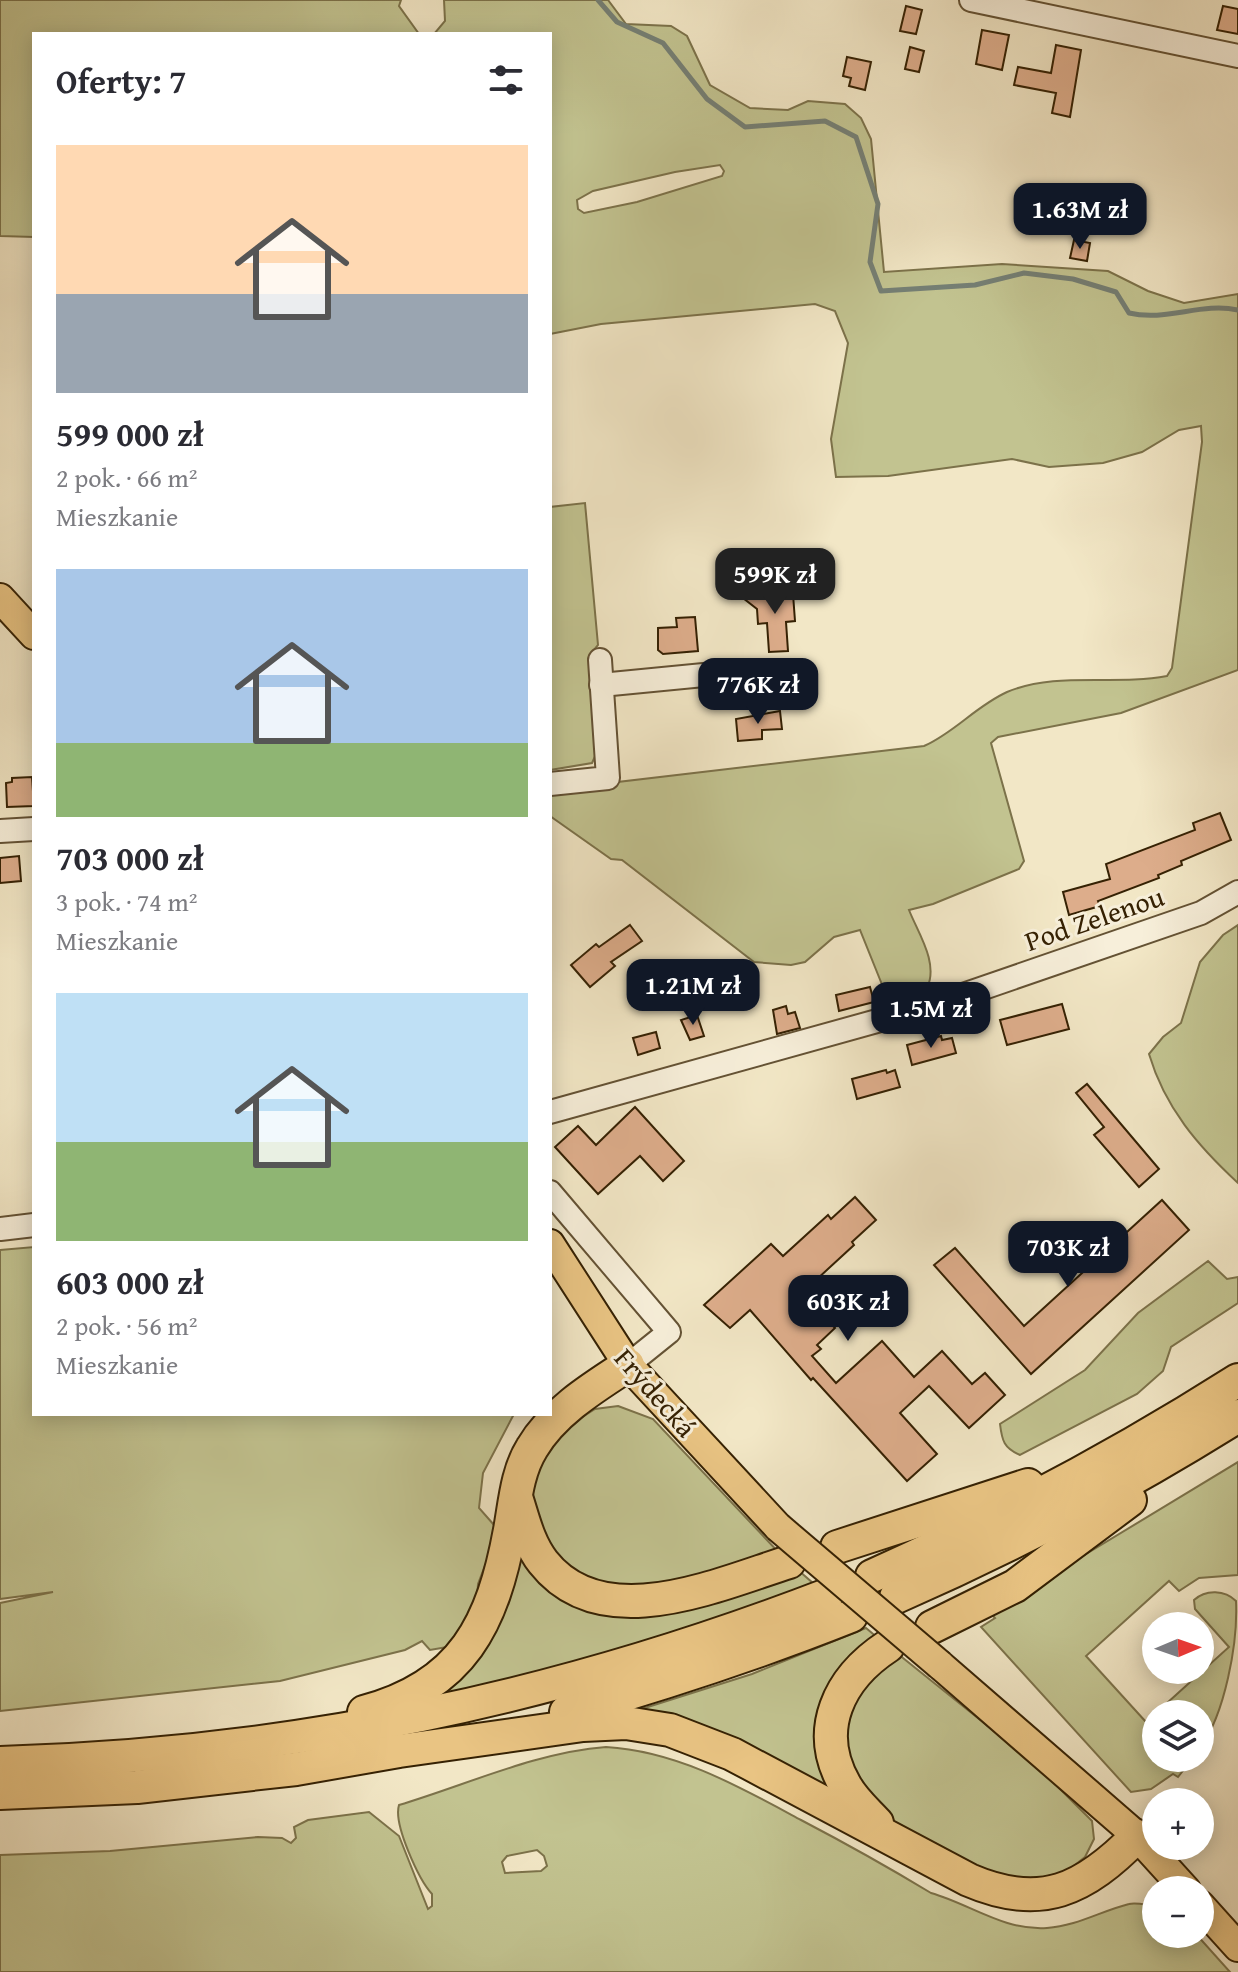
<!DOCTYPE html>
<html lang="pl">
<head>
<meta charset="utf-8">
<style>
  :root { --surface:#fff; --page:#f2f2f3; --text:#2b2b33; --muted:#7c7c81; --accent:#111827 }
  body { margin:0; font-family:"Gentium Book Plus",serif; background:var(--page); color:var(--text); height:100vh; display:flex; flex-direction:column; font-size:30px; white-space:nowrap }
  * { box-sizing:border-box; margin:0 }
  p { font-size:26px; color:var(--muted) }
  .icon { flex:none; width:44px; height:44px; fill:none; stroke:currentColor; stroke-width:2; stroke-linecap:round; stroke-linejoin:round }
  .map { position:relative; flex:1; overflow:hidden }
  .panel { position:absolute; left:32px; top:32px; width:520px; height:1384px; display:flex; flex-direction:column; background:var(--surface); border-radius:0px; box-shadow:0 4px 20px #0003 }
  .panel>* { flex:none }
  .needle { width:52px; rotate:88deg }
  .fabs { position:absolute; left:1142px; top:1612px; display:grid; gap:16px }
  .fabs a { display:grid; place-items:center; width:72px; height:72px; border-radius:50%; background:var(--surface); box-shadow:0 4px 20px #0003; font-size:40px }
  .price { position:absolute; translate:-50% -68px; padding:0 18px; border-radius:16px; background:var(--accent); color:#fff; font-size:26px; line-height:52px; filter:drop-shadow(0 2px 4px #0008) }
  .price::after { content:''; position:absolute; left:50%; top:48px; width:24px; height:18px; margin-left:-12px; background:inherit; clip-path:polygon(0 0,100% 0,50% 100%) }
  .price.active { background:#222; color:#fff }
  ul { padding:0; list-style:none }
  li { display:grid; align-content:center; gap:16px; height:424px; padding:0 24px }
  li span { display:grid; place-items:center; height:248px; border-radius:0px; color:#555 }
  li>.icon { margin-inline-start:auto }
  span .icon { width:144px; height:144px; fill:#fffc; stroke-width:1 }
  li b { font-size:34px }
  h2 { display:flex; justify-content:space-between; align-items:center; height:96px; padding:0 24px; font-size:34px }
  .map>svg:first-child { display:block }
  .green { fill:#c2c390; stroke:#7c724a; stroke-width:2; fill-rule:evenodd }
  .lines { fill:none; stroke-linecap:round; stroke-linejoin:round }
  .stream { stroke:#757f74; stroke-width:5 }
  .building { fill:#ddad8b; stroke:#352103; stroke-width:2 }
  .minor-casing { stroke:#645234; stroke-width:26 }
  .major-casing { stroke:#352103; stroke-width:32 }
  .highway-casing { stroke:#352103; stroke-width:36 }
  .minor { stroke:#f7efda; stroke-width:22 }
  .major { stroke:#e9c483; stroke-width:28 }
  .highway { stroke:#e9c483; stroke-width:32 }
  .major-bridge-casing { stroke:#352103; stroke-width:32; stroke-linecap:butt }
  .major-bridge { stroke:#e9c483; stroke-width:28 }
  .labels { text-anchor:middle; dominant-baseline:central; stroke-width:6; stroke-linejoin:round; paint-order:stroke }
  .street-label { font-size:28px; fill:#352103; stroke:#f7efda }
</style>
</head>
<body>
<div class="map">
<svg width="1238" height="1972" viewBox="0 0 1238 1972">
  <rect width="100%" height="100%" fill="#f2e7c6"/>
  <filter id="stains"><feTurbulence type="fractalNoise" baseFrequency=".0025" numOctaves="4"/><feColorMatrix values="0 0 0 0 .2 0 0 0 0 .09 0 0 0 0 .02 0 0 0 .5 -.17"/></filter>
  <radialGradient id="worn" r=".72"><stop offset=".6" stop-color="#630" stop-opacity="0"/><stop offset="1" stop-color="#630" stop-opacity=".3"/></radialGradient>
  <!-- green -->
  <g class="green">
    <path d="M0 0H401L399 6 419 34H34V237L0 236Z"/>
    <path d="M444 0H608L626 24 671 26 687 36 710 85 750 108 788 110 808 101 845 104 861 118 871 139 884 272 1002 264 1108 271 1148 291 1184 303 1238 294V670L1121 713 998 737 991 743 1024 861 1019 869 933 904 909 910C918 933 939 963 927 988L897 1000 883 987 860 930 834 937 805 962 791 965 754 962 622 860 611 859 550 816V790L924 746C954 733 976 706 1007 692 1057 671 1115 686 1167 676L1172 668 1202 442 1201 426 1179 430 1142 452 1103 463 1049 467 1012 459 888 476 836 477 831 439 848 343 835 311 815 304 601 324 550 334V34H434L445 21ZM720 165 724 171 722 176 637 202 584 213 578 209 577 200 593 191 675 172Z"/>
    <path d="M585 503 598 645 589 656 597 752 592 763 550 770V507Z"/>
    <path d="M1238 925V1183C1198 1146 1165 1108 1149 1054L1163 1037 1181 1023 1200 962 1223 935Z"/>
    <path d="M34 1247V1414H514L483 1473 479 1508 494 1525V1542L478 1584 476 1613 447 1647 430 1650 422 1641 405 1650 280 1681 0 1711V1603L53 1592 0 1599V1250Z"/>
    <path d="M1208 1261 1227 1279 1238 1277V1303L1171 1347 1163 1371 1137 1394 1020 1455C1004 1448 1002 1441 1000 1424L1085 1370 1138 1313Z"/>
    <path d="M618 1406 653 1419 782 1556 632 1594 568 1576 531 1522 529 1502 537 1463 570 1425 595 1409Z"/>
    <path d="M1238 1462V1575L1199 1578 1179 1591 1169 1581 1086 1656 1146 1722 1229 1647 1195 1609 1194 1600C1206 1589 1225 1590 1236 1601 1238 1643 1225 1714 1200 1748V1714H1156V1758H1193L1178 1777 1173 1774 1151 1789 1131 1792 981 1627 995 1618 986 1608 1063 1568Z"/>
    <path d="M517 1546 563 1595 798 1570 814 1584C683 1631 559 1670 423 1700Z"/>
    <path d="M866 1628 879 1639 854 1657 841 1802 632 1712 752 1674Z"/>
    <path d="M893 1650 1034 1763 1092 1821 1094 1839 1085 1857 1066 1872 1030 1880 994 1876 881 1816 847 1772 841 1717Z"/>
    <path d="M606 1747C677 1751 740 1787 801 1820 845 1843 888 1867 931 1893 970 1904 1004 1931 1047 1928 1077 1926 1101 1911 1129 1904 1136 1902 1146 1905 1154 1906L1156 1934H1196L1230 1972H0V1855L110 1851 258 1837 282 1838 291 1843 296 1838 294 1827 308 1820 369 1812 399 1836 428 1909 432 1906V1894C419 1880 393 1824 399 1805 466 1785 537 1752 606 1747ZM537 1850 544 1856 547 1866 541 1871 505 1873 502 1862 507 1856Z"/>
  </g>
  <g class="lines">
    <!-- stream -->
    <path class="stream" d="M598 0 617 22 663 43 707 99 745 127 825 121 856 137 878 204 870 262 881 291 975 285 1024 273 1073 279 1116 292 1129 313C1166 322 1201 302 1238 310"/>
  </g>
  <!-- building -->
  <g class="building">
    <path d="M906 6 922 10 916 34 900 31Z"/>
    <path d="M1223 6 1238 9V34L1217 30Z"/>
    <path d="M982 30 1009 35 1002 70 976 64Z"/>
    <path d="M1056 45 1081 50 1070 117 1052 113 1056 93 1014 85 1018 67 1051 73Z"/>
    <path d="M910 47 924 51 919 72 905 69Z"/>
    <path d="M847 57 871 62 865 90 849 86 851 78 843 76Z"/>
    <path d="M1074 240 1090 243 1087 261 1070 258Z"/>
    <path d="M783 588V595L793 594 795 621 786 622 788 651 769 652 767 623 758 624 757 609 743 598 768 596 767 589Z"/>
    <path d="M695 617 698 651 663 654 658 650V628L677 627 676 618Z"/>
    <path d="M780 711 782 729 762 730V739L738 741 736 719Z"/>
    <path d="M32 777 34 806 7 807 6 783 12 782V778Z"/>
    <path d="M1220 813 1231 840 1181 861 1182 865 1158 875 1159 878 1098 901 1100 906 1069 915 1063 892 1110 879 1106 864 1195 830 1193 823Z"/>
    <path d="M19 856 21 881 0 883V858Z"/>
    <path d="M630 925 642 941 611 962 615 966 590 987 571 965 596 944 599 947Z"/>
    <path d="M712 962 718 980 700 986 694 969Z"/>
    <path d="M870 987 874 1002 839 1011 836 995Z"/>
    <path d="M1062 1004 1069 1029 1007 1045 1000 1020Z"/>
    <path d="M786 1006 788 1014 795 1012 800 1028 777 1034 773 1010Z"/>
    <path d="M697 1015 704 1036 690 1040 681 1020Z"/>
    <path d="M656 1032 660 1048 638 1055 633 1038Z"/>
    <path d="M941 1036 942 1040 952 1038 956 1053 912 1065 907 1045Z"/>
    <path d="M886 1070 887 1073 895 1070 900 1087 857 1099 852 1079Z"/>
    <path d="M1087 1084 1159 1169 1139 1187 1094 1135 1104 1127 1076 1093Z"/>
    <path d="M635 1107 684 1161 663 1181 640 1156 598 1194 555 1147 578 1126 596 1145Z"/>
    <path d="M855 1197 876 1220 852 1242 854 1245 803 1292 835 1328 817 1345 821 1349 812 1356 836 1383 882 1341 914 1377 942 1351 972 1384 985 1373 1005 1395 969 1428 929 1386 900 1413 937 1454 907 1481 813 1378 811 1380 750 1310 730 1328 704 1305 771 1244 783 1256 828 1215 831 1219Z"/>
    <path d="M1162 1200 1189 1230 1031 1374 934 1265 955 1248 1024 1326Z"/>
  </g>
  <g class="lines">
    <!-- minor casing -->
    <g class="minor-casing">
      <g id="minor">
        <path d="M971 0 1238 56"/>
        <path d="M601 685 714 674"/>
        <path d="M550 784 608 778 600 660"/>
        <path d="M0 831 34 829"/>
        <path d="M550 1112 931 1006 1201 913 1238 892"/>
        <path d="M550 1192 669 1332 628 1365"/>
        <path d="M0 1229 34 1225"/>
      </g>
    </g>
    <!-- major casing -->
    <g class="major-casing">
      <g id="major">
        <path d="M0 598 34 635"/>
        <path d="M550 1244 628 1365 778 1527"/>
        <path d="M940 1665 1137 1836 1186 1890"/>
        <path d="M1200 1905 1238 1947"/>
      </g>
    </g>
    <!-- highway casing -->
    <g class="highway-casing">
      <g id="highway">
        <path d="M517 1500C524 1522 529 1544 543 1562 602 1637 716 1585 789 1562"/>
        <path d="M837 1547 1028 1485"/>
        <path d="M872 1576C1000 1519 1120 1455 1238 1380"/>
        <path d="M896 1597C1015 1545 1128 1485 1238 1416"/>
        <path d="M932 1627 1015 1586 1130 1500"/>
        <path d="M364 1712C463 1686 493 1623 510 1530 515 1502 517 1472 532 1448 553 1412 594 1387 628 1365"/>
        <path d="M566 1712C663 1684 758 1653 851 1616"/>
        <path d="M0 1763C294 1754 553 1700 827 1595"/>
        <path d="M0 1793 137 1787 296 1769 399 1751 583 1725 626 1723 670 1730 732 1754 969 1880C1041 1911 1084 1890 1137 1836"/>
        <path d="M877 1823C866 1811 853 1800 845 1785 813 1730 839 1678 888 1646"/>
      </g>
    </g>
    <!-- minor -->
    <use href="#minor" class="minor"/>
    <!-- major -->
    <use href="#major" class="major"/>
    <!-- highway -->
    <use href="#highway" class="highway"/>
    <!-- major-bridge casing -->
    <g class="major-bridge-casing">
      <path id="major-bridge" d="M778 1527 940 1665"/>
    </g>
    <!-- major-bridge -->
    <use href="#major-bridge" class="major-bridge"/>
  </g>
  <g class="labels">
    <!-- street labels -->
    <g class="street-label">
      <text transform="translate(1094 918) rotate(-19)">Pod Zelenou</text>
      <text transform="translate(656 1392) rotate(49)">Frýdecká</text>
    </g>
  </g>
  <rect width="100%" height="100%" filter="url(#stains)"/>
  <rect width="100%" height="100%" fill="url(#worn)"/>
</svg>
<div class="fabs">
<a><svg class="needle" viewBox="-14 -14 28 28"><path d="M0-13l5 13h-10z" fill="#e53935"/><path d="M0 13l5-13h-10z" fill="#7c7c81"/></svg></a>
<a><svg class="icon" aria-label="layers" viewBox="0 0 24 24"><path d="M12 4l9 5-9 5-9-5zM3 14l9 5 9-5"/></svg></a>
<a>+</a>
<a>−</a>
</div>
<b class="price" style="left:1080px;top:251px">1.63M zł</b>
<b class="price active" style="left:775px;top:616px">599K zł</b>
<b class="price" style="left:758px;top:726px">776K zł</b>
<b class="price" style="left:693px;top:1027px">1.21M zł</b>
<b class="price" style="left:931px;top:1050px">1.5M zł</b>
<b class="price" style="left:1068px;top:1289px">703K zł</b>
<b class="price" style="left:848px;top:1343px">603K zł</b>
<section class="panel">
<h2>Oferty: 7<svg class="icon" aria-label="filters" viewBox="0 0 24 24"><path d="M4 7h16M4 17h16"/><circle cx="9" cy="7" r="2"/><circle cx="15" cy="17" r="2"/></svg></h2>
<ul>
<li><span style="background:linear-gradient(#ffd9b3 60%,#9aa5b1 0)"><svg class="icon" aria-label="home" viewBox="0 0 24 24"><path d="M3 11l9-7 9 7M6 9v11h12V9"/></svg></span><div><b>599 000 zł</b><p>2 pok. · 66 m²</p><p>Mieszkanie</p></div></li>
<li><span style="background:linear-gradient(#a9c7e8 70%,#8fb573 0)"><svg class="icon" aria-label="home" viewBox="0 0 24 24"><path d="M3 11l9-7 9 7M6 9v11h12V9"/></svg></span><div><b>703 000 zł</b><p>3 pok. · 74 m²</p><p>Mieszkanie</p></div></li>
<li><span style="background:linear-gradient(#bfe0f5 60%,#8fb573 0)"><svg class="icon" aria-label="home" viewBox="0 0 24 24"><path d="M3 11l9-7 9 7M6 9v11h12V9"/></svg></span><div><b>603 000 zł</b><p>2 pok. · 56 m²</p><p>Mieszkanie</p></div></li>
</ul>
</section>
</div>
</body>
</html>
